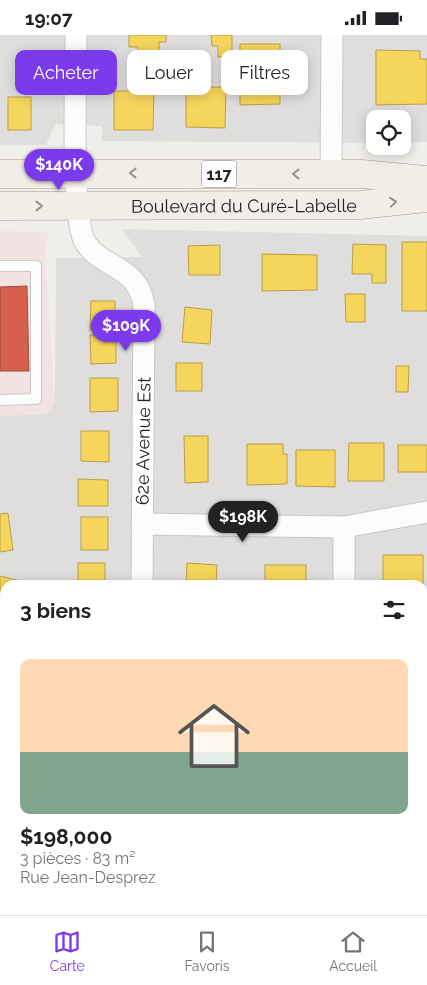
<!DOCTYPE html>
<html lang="fr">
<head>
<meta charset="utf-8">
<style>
  :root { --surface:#fff; --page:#f2f2f2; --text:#202124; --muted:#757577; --line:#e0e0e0; --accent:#7c3aed }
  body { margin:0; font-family:Raleway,sans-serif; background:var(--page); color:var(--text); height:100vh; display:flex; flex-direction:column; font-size:19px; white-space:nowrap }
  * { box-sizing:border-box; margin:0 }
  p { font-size:16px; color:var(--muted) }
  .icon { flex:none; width:28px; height:28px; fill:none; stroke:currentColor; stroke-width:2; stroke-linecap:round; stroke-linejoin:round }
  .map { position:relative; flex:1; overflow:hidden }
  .panel { position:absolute; left:0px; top:545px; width:428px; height:335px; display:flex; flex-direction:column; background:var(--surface); border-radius:15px 15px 0 0; box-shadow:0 2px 12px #0003 }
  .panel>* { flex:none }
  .top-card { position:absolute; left:15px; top:15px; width:398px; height:45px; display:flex; gap:10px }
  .controls { position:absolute; left:366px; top:75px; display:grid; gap:10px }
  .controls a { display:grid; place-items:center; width:45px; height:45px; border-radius:10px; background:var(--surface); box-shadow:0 2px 12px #0003; font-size:25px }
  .price { position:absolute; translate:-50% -42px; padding:0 11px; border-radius:18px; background:var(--accent); color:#fff; font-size:16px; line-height:32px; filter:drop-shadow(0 1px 2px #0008) }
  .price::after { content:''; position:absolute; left:50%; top:30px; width:15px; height:11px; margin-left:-8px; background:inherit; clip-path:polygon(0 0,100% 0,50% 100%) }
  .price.selected { background:#222; color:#fff }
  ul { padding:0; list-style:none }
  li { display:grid; align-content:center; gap:10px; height:265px; padding:0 20px }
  li span { display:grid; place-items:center; height:155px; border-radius:10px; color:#555 }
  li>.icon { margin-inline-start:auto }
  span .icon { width:90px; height:90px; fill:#fffc; stroke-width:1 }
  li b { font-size:21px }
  h2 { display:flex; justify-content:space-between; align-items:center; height:60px; padding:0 20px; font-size:21px }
  .pill { padding:0 18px; border-radius:10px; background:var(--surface); box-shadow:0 2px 12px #0003; font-size:18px; line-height:45px }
  .pill.selected { background:var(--accent); color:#fff }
  .status { display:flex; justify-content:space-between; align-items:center; height:35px; padding:0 25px; background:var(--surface); direction:ltr }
  .status svg { height:14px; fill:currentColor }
  .tabs { display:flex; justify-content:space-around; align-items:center; height:70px; border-top:1px solid var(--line); background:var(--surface); font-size:14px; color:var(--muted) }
  .tabs a { display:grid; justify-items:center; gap:2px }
  .tabs .selected { color:var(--accent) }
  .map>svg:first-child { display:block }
  .residential { fill:#dfdedc; fill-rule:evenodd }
  .commercial { fill:#f1e3e1 }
  .homes { fill:#f6d55c; stroke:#b69f4b }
  .shops { fill:#d6604d; stroke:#a04d40 }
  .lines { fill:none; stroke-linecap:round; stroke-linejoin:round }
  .lane-casing { stroke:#c9c8c7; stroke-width:12 }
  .street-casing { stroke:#c9c8c7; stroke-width:23 }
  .primary-casing { stroke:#a79c86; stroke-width:29 }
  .lane { stroke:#fdfcfc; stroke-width:10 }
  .street { stroke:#fdfcfc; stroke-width:21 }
  .primary { stroke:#f3ede7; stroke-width:28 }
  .oneway { stroke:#95928e }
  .labels { text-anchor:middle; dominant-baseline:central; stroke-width:5; stroke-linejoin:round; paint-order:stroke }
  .shield { fill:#fff; stroke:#646464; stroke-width:1 }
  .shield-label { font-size:16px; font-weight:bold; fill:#222 }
  .street-label { font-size:18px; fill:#222; stroke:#fff }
</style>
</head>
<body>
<div class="status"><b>19:07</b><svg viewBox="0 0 49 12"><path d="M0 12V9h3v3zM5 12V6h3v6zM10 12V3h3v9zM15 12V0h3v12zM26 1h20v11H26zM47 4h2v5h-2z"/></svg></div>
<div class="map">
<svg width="427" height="880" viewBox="0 0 427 880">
  <rect width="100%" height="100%" fill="#f0eeeb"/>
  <!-- residential -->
  <g class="residential">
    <path d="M0 0H427V107L403 108 402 84H375V108L102 106V91L55 89 46 110H0Z"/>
    <path d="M122 194 427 201V880H0V381L46 379 55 368 56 223 142 222ZM5 550H422V875H5Z"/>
  </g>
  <!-- commercial -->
  <path class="commercial" d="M0 196 48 197 45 219 55 368 46 379 0 381Z"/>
  <!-- homes -->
  <g class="homes">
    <path d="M129 0H166V7H159V22H138V12H129Z"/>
    <path d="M211 0H232V21L218 22V11H212Z"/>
    <path d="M240 9H280V69L240 70Z"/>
    <path d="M376 15 420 16V24H427V69L376 70Z"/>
    <path d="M186 52H226L225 93 186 92Z"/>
    <path d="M114 56H154L153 95H114Z"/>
    <rect x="8" y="62" width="23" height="33"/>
    <rect x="402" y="207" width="25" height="69"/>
    <path d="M353 209 386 210V248H372V239H352Z"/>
    <path d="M220 210V240H189L188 211Z"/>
    <path d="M262 219 317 220V255L262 256Z"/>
    <path d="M345 259H365V287H346Z"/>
    <path d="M91 266H115V295H90Z"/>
    <path d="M185 272 212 275 210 309 182 307Z"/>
    <path d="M116 299V328L91 329 90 300Z"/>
    <rect x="176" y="328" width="26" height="28"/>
    <path d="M396 331H409L408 357H396Z"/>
    <path d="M90 343H118V376L90 377Z"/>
    <path d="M81 396H109V427L81 426Z"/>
    <path d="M184 401H208V447L185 448Z"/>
    <path d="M349 408H384V446H348Z"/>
    <path d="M247 409H283V419H287V449L247 450Z"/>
    <rect x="398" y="410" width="29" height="27"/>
    <path d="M296 415H335V452L296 451Z"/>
    <path d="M78 444 108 445V471H78Z"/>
    <path d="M8 478 13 515 0 517V479Z"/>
    <rect x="81" y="482" width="27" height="33"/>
    <path d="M383 520H423V558L422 550H383Z"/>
    <rect x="78" y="528" width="27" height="22"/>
    <path d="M187 528 217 530 216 550H186Z"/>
    <rect x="265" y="530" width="41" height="20"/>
    <path d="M0 541 25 547V550H5L4 578 0 577Z"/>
    <rect x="0" y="643" width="5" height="23"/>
    <path d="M2 829H5V866H1Z"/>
    <rect x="422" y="837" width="4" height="36"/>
  </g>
  <!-- shops -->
  <path class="shops" d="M27 251 29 336H0V252Z"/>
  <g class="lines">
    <!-- lane casing -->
    <g class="lane-casing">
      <path id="lane" d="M0 231H36V364L0 365"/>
    </g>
    <!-- street casing -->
    <g class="street-casing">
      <g id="street">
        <path d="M76 0C76 53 73 107 77 160 79 174 78 192 84 205 98 233 138 229 144 270L142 550"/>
        <path d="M331 139 332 0"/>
        <path d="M142 489 344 492 427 477"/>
        <path d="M344 550V492"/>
        <path d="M0 703H5"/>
        <path d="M140 880V875"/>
        <path d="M343 880V875"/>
      </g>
    </g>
    <!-- primary casing -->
    <g class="primary-casing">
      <g id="primary">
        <path d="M0 139H362L427 145"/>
        <path id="s1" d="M0 171 360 170 427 163"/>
      </g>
    </g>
    <!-- lane -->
    <use href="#lane" class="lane"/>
    <!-- street -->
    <use href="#street" class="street"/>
    <!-- primary -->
    <use href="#primary" class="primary"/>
  </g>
  <!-- one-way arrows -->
  <defs><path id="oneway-chevron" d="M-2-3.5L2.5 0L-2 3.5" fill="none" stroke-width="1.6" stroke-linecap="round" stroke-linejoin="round" transform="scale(1.25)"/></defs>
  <g class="oneway">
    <use href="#oneway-chevron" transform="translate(133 138) rotate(-180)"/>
    <use href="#oneway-chevron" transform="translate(296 139) rotate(180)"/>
    <use href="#oneway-chevron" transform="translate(393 167) rotate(-6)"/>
    <use href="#oneway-chevron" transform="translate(39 171)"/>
  </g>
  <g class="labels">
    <!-- shield labels -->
    <rect class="shield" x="201.5" y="125.5" width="35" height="27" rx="4"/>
    <g class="shield-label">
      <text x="219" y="139">117</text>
    </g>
    <!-- street labels -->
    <g class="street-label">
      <text stroke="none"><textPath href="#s1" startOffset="244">Boulevard du Curé-Labelle</textPath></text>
      <text transform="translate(143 406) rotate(-89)">62e Avenue Est</text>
    </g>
  </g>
</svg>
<div class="controls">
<a><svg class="icon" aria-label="locate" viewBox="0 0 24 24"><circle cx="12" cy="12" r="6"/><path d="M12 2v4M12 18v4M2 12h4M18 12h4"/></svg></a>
</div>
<b class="price" style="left:59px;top:156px">$140K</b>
<b class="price" style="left:126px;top:317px">$109K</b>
<b class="price selected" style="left:243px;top:508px">$198K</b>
<div class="top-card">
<a class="pill selected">Acheter</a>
<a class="pill">Louer</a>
<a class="pill">Filtres</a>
</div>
<section class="panel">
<h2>3 biens<svg class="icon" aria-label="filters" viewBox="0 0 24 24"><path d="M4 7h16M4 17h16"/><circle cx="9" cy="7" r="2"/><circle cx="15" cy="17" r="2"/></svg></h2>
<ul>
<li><span style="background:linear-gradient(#ffd9b3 60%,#7fa58c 0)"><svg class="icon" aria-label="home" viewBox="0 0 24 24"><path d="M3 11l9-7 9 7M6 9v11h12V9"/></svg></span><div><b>$198,000</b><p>3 pièces · 83 m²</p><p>Rue Jean-Desprez</p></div></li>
</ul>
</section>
</div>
<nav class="tabs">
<a class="selected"><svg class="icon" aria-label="map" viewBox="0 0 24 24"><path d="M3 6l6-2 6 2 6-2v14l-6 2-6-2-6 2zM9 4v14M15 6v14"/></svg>Carte</a>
<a><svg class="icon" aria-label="saved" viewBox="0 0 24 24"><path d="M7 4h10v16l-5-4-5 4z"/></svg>Favoris</a>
<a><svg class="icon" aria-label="home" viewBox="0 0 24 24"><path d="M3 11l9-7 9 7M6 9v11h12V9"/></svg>Accueil</a>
</nav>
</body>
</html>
